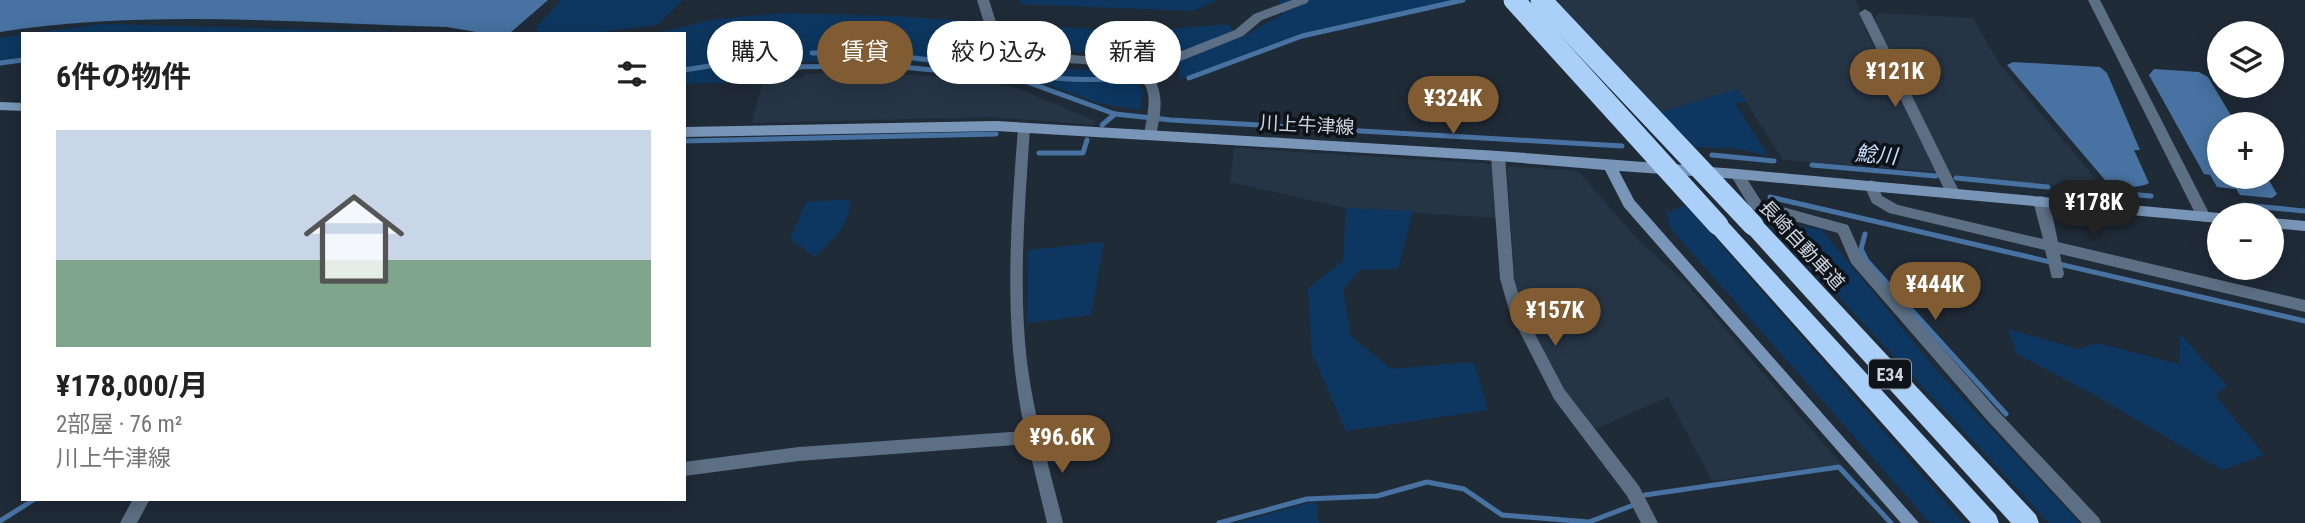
<!DOCTYPE html>
<html lang="ja">
<head>
<meta charset="utf-8">
<style>
  :root { --surface:#fff; --page:#f6f6f6; --text:#222; --muted:#767676; --line:#e0e0e0; --accent:#815c32 }
  body { margin:0; font-family:"Roboto Condensed","Noto Sans JP",sans-serif; background:var(--page); color:var(--text); height:100vh; display:flex; flex-direction:column; font-size:26px; white-space:nowrap }
  * { box-sizing:border-box; margin:0 }
  p { font-size:23px; color:var(--muted) }
  .icon { flex:none; width:38px; height:38px; fill:none; stroke:currentColor; stroke-width:2; stroke-linecap:round; stroke-linejoin:round }
  .map { position:relative; flex:1; overflow:hidden }
  .drawer { position:absolute; left:21px; top:32px; width:665px; height:469px; display:flex; flex-direction:column; background:var(--surface); border-radius:0px; box-shadow:0 4px 18px #0003 }
  .drawer>* { flex:none }
  .top-card { position:absolute; left:707px; top:21px; width:665px; height:63px; display:flex; gap:14px }
  .fabs { position:absolute; left:2207px; top:21px; display:grid; gap:14px }
  .fabs a { display:grid; place-items:center; width:77px; height:77px; border-radius:50%; background:var(--surface); box-shadow:0 4px 18px #0003; font-size:35px }
  .price { position:absolute; translate:-50% -60px; padding:0 16px; border-radius:24px; background:var(--accent); color:#fff; font-size:23px; line-height:46px; filter:drop-shadow(0 2px 4px #0008) }
  .price::after { content:''; position:absolute; left:50%; top:42px; width:21px; height:16px; margin-left:-10px; background:inherit; clip-path:polygon(0 0,100% 0,50% 100%) }
  .price.on { background:#222; color:#fff }
  ul { padding:0; list-style:none }
  li { display:grid; align-content:center; gap:14px; height:371px; padding:0 35px }
  li+li { border-top:2px solid var(--line) }
  li span { display:grid; place-items:center; height:217px; border-radius:0px; color:#555 }
  li>.icon { margin-inline-start:auto }
  span .icon { width:126px; height:126px; fill:#fffc; stroke-width:1 }
  li b { font-size:30px }
  h2 { display:flex; justify-content:space-between; align-items:center; height:84px; padding:0 35px; font-size:30px }
  .pill { padding:0 24px; border-radius:32px; background:var(--surface); box-shadow:0 4px 18px #0003; font-size:24px; line-height:63px }
  .pill.on { background:var(--accent); color:#fff }
  .map>svg:first-child { display:block }
  .built { fill:#263546 }
  .green { fill:#0d3761 }
  .water { fill:#4772a1 }
  .lines { fill:none; stroke-linecap:round; stroke-linejoin:round }
  .stream { stroke:#4772a1; stroke-width:5 }
  .street { fill:#5d6f84; fill-rule:evenodd }
  .secondary { fill:#7996b8; fill-rule:evenodd }
  .highway { fill:#aacff9; fill-rule:evenodd }
  .highway-bridge { stroke:#aacff9; stroke-width:21 }
  .labels { text-anchor:middle; dominant-baseline:central; stroke-width:7; stroke-linejoin:round; paint-order:stroke }
  .shield { fill:#0e1319; stroke:#959ca3; stroke-width:2 }
  .shield-label { font-size:18px; font-weight:bold; fill:#cfd6de }
  .street-label { font-size:19px; fill:#cfd6de; stroke:#0e1319 }
  .water-label { font-size:21px; font-style:italic; fill:#c6dffc; stroke:#0e1319 }
</style>
</head>
<body>
<div class="map">
<svg width="2305" height="523" viewBox="0 0 2305 523">
  <rect width="100%" height="100%" fill="#202b38"/>
  <!-- built -->
  <g class="built">
    <path d="M1555 0H1856L1865 29 1939 172 1783 160 1738 89 1660 112Z"/>
    <path d="M1879 13 1973 18 1998 62 2105 190 1951 176 1872 21Z"/>
    <path d="M872 72 971 79 1019 89 1095 121V125L991 117 752 123 763 79 801 78 806 74Z"/>
    <path d="M1234 148 1493 164 1497 218 1346 208 1230 182Z"/>
    <path d="M1507 166 1578 171 1639 241 1686 283 1841 464 1712 481 1668 397 1593 430 1557 380 1515 287Z"/>
  </g>
  <!-- green -->
  <g class="green">
    <path d="M561 0H683L657 25 594 33H542L534 30Z"/>
    <path d="M1019 0H1218L1193 11 1019 4Z"/>
    <path d="M1279 0H1455L1300 34 1180 79 1178 54 1157 67 1127 55 1024 49 1005 31 982 30 1002 60 1028 67 1109 71 1130 76 1144 92 1140 110 1098 103 1041 82 983 68 884 60 746 63 741 82 684 84V33H656L716 19 782 13 892 16 1137 32 1228 24 1239 39 1283 14Z"/>
    <path d="M105 24 436 33H439H33Z"/>
    <path d="M23 35V58L0 60V38Z"/>
    <path d="M1738 89 1746 102 1735 103 1768 156 1734 148 1696 147 1660 112Z"/>
    <path d="M850 199C851 225 832 240 815 257L790 239 806 202Z"/>
    <path d="M1686 205 1964 523H1930L1671 229 1666 213Z"/>
    <path d="M1346 208 1413 211 1398 269 1360 270 1343 289 1351 336 1391 369 1474 362 1488 410 1346 431 1312 354 1308 288 1343 261Z"/>
    <path d="M1770 223 1821 229 1939 373 2080 523H2049Z"/>
    <path d="M1104 242 1091 315 1027 323 1028 250Z"/>
    <path d="M2008 329 2078 349 2097 343 2179 364 2180 334 2227 386 2215 395 2264 455 2222 470 2091 393 2017 354Z"/>
    <path d="M1316 501 1319 523H1235Z"/>
  </g>
  <!-- water -->
  <g class="water">
    <path d="M0 0H548L510 33H482L447 27C298 23 148 9 0 32Z"/>
    <path d="M2013 62 2100 67 2107 73 2140 150H2134L2149 183C2136 190 2119 186 2105 180L2007 65Z"/>
    <path d="M2154 69 2199 72 2208 77 2236 124H2219V177H2267L2277 194 2272 198 2240 195 2236 189 2217 187 2210 175 2204 174 2149 75Z"/>
  </g>
  <g class="lines">
    <!-- stream -->
    <g class="stream">
      <path d="M812 53C865 52 916 57 969 65 1019 73 1074 85 1125 77"/>
      <path d="M0 63 23 60"/>
      <path d="M770 67 892 66 985 75 1027 82 1115 114 1171 120 1622 146"/>
      <path d="M684 70 741 61 749 75 790 73 799 67"/>
      <path d="M1189 78 1302 36 1463 0"/>
      <path d="M1102 125 1115 114"/>
      <path d="M684 141 996 134"/>
      <path d="M1039 153H1083L1087 140"/>
      <path d="M1712 155 1774 161"/>
      <path d="M1812 165 1936 176"/>
      <path d="M1956 178 2048 187"/>
      <path d="M2090 191 2151 196"/>
      <path d="M1770 197 2305 321"/>
      <path d="M2242 205 2305 211"/>
      <path d="M1865 234 1861 249 1867 261 2006 414"/>
      <path d="M1645 495 1839 467 1891 523"/>
      <path d="M0 521 35 499"/>
      <path d="M1219 523 1307 499 1377 496 1427 482 1464 489 1502 515 1589 522 1631 506"/>
    </g>
    <!-- street -->
    <g class="street">
      <path d="M977 0H989L1001 38 1014 52C1048 55 1126 52 1150 75L1161 69 1169 56 1235 30 1254 14 1292 0H1309L1307 3 1262 20 1243 36 1178 62 1170 75 1156 82C1164 99 1160 117 1156 135L1150 140 1144 135C1146 120 1152 101 1146 87 1132 56 1038 66 1007 59L989 39Z"/>
      <path d="M2088 0H2100L2211 217 2209 221 2204 222 2197 217Z"/>
      <path d="M1865 9 1871 13 1960 193 1958 197H1948L1946 193 1859 13Z"/>
      <path d="M1024 123 1030 128C1025 206 1018 284 1027 362 1034 417 1050 470 1063 523H1047L1028 444 799 461 684 476V462L799 447 1025 431C1003 330 1010 230 1018 128Z"/>
      <path d="M1498 151 1505 156 1514 279 1524 313 1564 389 1639 486 1658 523H1641L1627 496 1554 399 1510 313 1500 279 1491 156Z"/>
      <path d="M1737 169 1742 171 1761 201 1848 225 1862 256 1997 410 2099 518 2101 523H2082L1987 420 1851 263 1838 233 1751 209 1730 174Z"/>
      <path d="M1871 180 1876 182 1882 196 1898 205 2043 239 2033 201 2040 196 2045 197 2052 213 2058 242 2305 300V312L2060 254 2064 274 2062 278H2052L2045 250 1889 213 1872 203 1864 185Z"/>
      <path d="M133 499H150L137 523H120Z"/>
    </g>
    <!-- secondary -->
    <g class="secondary">
      <path d="M0 102 23 103V111L0 110Z"/>
      <path d="M996 121 1498 151 1737 169 2219 213 2224 215H2219V223L1737 179 1619 171 1634 200 1919 523H1901L1624 207 1605 170 1498 161 996 131 684 137V127Z"/>
      <path d="M2272 218 2305 221V231L2272 228Z"/>
    </g>
    <!-- highway -->
    <g class="highway">
      <path d="M1718 217 1725 219 1996 515 1999 523H1971L1711 231 1708 225 1711 219Z"/>
      <path d="M1753 217 1760 219 2036 515 2039 523H2011L1746 231 1743 225 1746 219Z"/>
    </g>
    <!-- highway-bridge -->
    <g class="highway-bridge">
      <path d="M1514 0 1718 225"/>
      <path d="M1541 0 1753 225"/>
    </g>
  </g>
  <g class="labels">
    <!-- shield labels -->
    <rect class="shield" x="1869" y="359.5" width="42" height="29" rx="5"/>
    <g class="shield-label">
      <text x="1890" y="374">E34</text>
    </g>
    <!-- street labels -->
    <g class="street-label">
      <text transform="translate(1307 125) rotate(3)">川上牛津線</text>
      <text transform="translate(1802 245) rotate(47)">長崎自動車道</text>
    </g>
    <!-- water labels -->
    <g class="water-label">
      <text transform="translate(1876 155) rotate(5)">鯰川</text>
    </g>
  </g>
</svg>
<div class="fabs">
<a><svg class="icon" aria-label="layers" viewBox="0 0 24 24"><path d="M12 4l9 5-9 5-9-5zM3 14l9 5 9-5"/></svg></a>
<a>+</a>
<a>−</a>
</div>
<b class="price" style="left:1895px;top:109px">¥121K</b>
<b class="price" style="left:1453px;top:136px">¥324K</b>
<b class="price on" style="left:2094px;top:240px">¥178K</b>
<b class="price" style="left:1935px;top:322px">¥444K</b>
<b class="price" style="left:1555px;top:348px">¥157K</b>
<b class="price" style="left:1062px;top:475px">¥96.6K</b>
<div class="top-card">
<a class="pill">購入</a>
<a class="pill on">賃貸</a>
<a class="pill">絞り込み</a>
<a class="pill">新着</a>
</div>
<section class="drawer">
<h2>6件の物件<svg class="icon" aria-label="filters" viewBox="0 0 24 24"><path d="M4 7h16M4 17h16"/><circle cx="9" cy="7" r="2"/><circle cx="15" cy="17" r="2"/></svg></h2>
<ul>
<li><span style="background:linear-gradient(#c9d6e8 60%,#7fa58c 0)"><svg class="icon" aria-label="home" viewBox="0 0 24 24"><path d="M3 11l9-7 9 7M6 9v11h12V9"/></svg></span><div><b>¥178,000/月</b><p>2部屋 · 76 m²</p><p>川上牛津線</p></div></li>
</ul>
</section>
</div>
</body>
</html>
